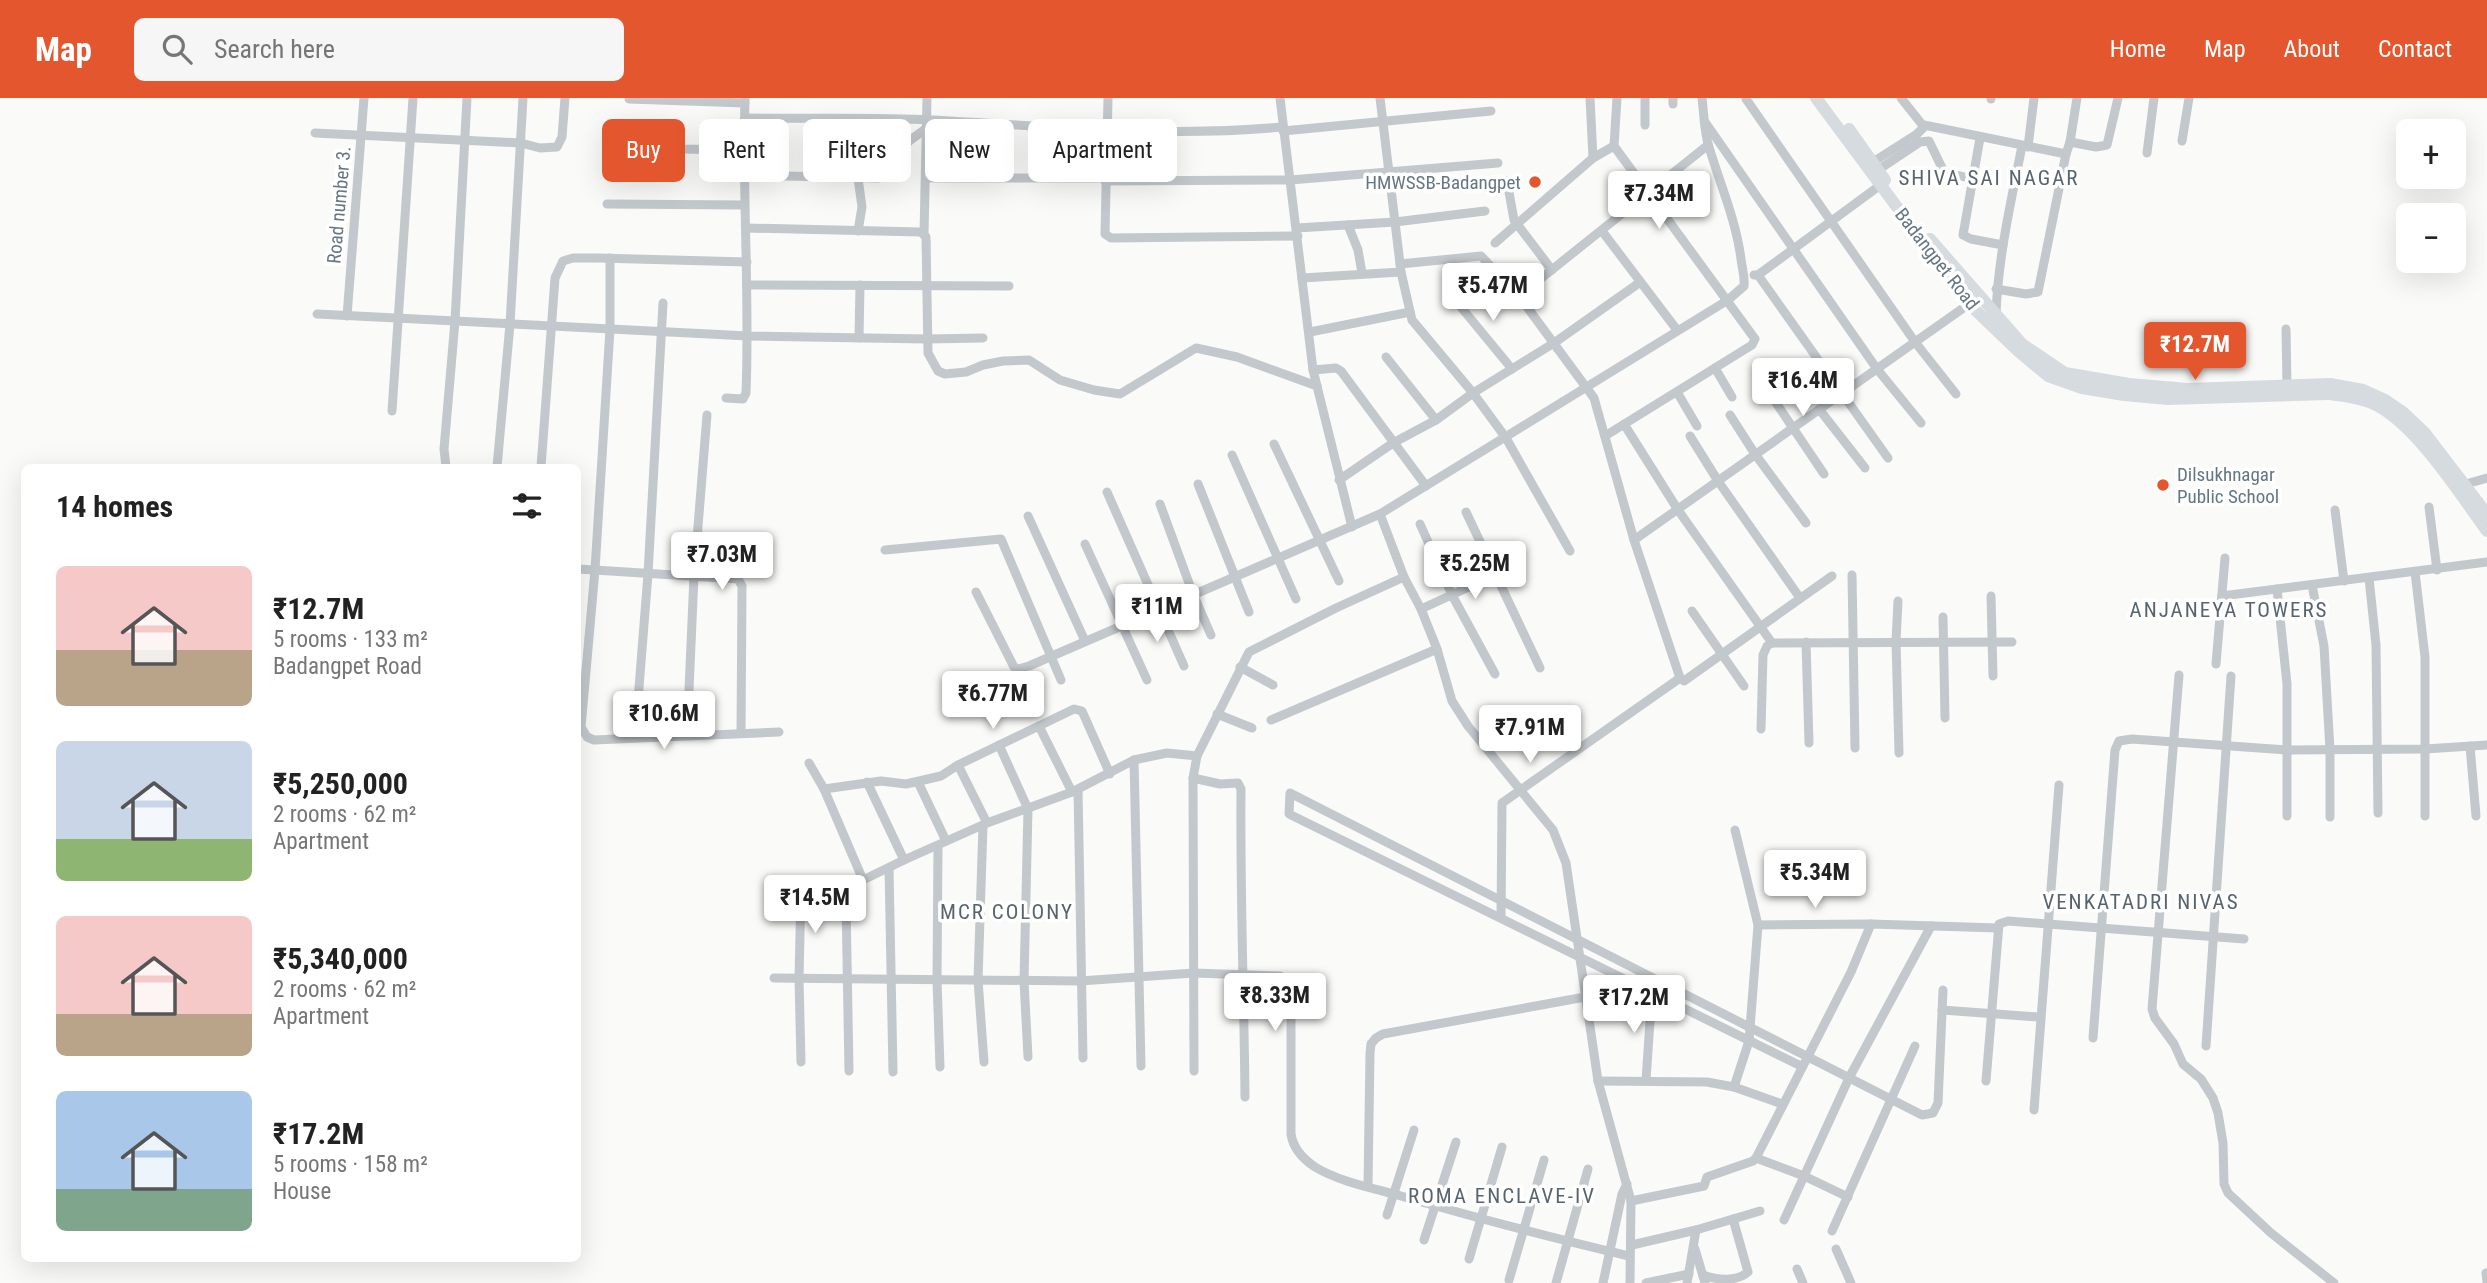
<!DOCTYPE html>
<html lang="en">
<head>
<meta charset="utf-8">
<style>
  :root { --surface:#fff; --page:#f6f6f6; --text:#222; --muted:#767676; --accent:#e4572e }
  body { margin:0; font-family:"Roboto Condensed",sans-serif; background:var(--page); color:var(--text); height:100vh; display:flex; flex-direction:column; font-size:26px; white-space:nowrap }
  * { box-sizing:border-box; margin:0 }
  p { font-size:23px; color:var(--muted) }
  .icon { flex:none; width:38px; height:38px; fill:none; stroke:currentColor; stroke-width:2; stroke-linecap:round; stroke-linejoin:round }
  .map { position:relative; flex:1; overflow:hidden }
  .sheet { position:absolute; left:21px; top:366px; width:560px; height:798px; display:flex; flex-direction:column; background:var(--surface); border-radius:10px; box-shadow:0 7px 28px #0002 }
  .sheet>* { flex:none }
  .banner { position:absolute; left:602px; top:21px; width:665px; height:63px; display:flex; gap:14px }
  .buttons { position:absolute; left:2396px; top:21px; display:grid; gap:14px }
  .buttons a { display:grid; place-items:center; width:70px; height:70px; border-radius:10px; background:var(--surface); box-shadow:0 7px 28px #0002; font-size:35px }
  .price { position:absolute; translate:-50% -60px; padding:0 16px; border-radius:7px; background:#fff; color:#222; font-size:23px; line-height:46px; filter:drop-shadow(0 2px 4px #0008) }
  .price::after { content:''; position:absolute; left:50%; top:42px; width:21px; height:16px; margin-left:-10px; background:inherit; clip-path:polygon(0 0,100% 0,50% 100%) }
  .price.active { background:var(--accent); color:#fff }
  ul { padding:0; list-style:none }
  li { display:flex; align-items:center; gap:21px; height:175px; padding:0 35px }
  li span { display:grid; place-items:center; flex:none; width:196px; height:140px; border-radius:10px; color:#555 }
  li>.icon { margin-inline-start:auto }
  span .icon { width:84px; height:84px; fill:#fffc; stroke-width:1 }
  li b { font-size:30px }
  h2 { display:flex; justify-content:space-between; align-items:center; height:84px; padding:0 35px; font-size:30px }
  .chip { padding:0 24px; border-radius:10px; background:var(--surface); box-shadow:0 7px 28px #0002; font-size:24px; line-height:63px }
  .chip.active { background:var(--accent); color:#fff }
  header { display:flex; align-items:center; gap:42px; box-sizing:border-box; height:98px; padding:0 35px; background:var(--accent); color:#fff }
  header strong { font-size:33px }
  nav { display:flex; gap:38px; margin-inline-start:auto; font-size:24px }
  .search { width:490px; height:63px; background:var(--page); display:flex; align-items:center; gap:18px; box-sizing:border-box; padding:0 24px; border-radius:10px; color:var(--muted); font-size:26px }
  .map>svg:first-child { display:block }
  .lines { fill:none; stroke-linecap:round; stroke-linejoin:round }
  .minor { stroke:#c3c8cc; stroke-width:9 }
  .secondary { stroke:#d6dbdf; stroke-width:12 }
  .poi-dot { fill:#e4572e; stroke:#fff; stroke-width:2.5 }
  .labels { text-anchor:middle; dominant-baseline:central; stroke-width:7; stroke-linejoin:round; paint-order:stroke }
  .poi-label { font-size:19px; fill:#657683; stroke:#fff; text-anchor:end }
  .street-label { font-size:19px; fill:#657683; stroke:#fff }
  .neighbourhood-label { font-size:21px; letter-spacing:2px; fill:#57646e; stroke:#fff }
</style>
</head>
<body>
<header>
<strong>Map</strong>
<div class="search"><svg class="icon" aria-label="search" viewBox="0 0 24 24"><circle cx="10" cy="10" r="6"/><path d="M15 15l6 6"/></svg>Search here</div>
<nav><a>Home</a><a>Map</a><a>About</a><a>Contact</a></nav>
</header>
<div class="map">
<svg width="2487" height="1185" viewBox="0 0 2487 1185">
  <rect width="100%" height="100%" fill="#fafaf8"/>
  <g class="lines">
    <!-- minor -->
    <g class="minor">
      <path d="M1108 0 1105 136 1111 140 1298 138"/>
      <path d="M1280 0 1313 272 1352 429"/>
      <path d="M1380 0 1401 174 1412 222 1473 295 1506 340 1570 453"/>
      <path d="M1590 0 1593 60"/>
      <path d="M1673 0V6"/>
      <path d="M1991 0V1"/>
      <path d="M629 1 745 5"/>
      <path d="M1746 1 1915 244 1956 296"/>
      <path d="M746 20C808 21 870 19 932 22 1048 28 1166 40 1282 29"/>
      <path d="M1705 24 1877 271 1921 325"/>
      <path d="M1645 27V0"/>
      <path d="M1924 27 2066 56 2070 44 2096 49 2107 47 2118 0"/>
      <path d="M1283 33 1491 13"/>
      <path d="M630 34 644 35 661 40 677 51 745 52"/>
      <path d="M315 35 521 45 540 50 557 49 562 39 565 0"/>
      <path d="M1980 40 1963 137 1971 141 2003 147"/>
      <path d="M2182 43 2189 0"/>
      <path d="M2070 44 2077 0"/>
      <path d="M2028 49 2034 0"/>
      <path d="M2147 55 2154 0"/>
      <path d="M1873 64 1917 36 1924 29 1901 0"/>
      <path d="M1878 72 1920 44 1929 43 1944 74 1973 81"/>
      <path d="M745 77 878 80 887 75 909 43 927 30"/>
      <path d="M858 80 862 109 858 133"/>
      <path d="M926 80H1105"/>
      <path d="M1105 83 1290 82 1498 65"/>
      <path d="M1507 83 1514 122 1552 172"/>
      <path d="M607 106 744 107"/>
      <path d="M1348 127 1358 152 1362 175"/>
      <path d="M746 130 921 134 926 139 928 255 938 273 945 276 966 274 983 267 1003 263 1029 262 1060 282 1094 292 1120 296 1196 250 1237 259 1317 288"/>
      <path d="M1297 130 1395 124 1485 113"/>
      <path d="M1602 133 1677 232"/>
      <path d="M924 136 927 0"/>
      <path d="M1495 145 1593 60 1614 48"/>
      <path d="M610 160V231L595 472 581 629 587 639 594 642 779 634"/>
      <path d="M1400 166 1481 158 1519 198 1594 300 1634 442 1680 580"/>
      <path d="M1754 177H1758L1879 88"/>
      <path d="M1758 177 1888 360"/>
      <path d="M1302 180 1401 174"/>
      <path d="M748 187 1009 188"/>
      <path d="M1996 191 2026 196 2038 194 2066 56"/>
      <path d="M1451 197 1512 271"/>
      <path d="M1519 198 1708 47"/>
      <path d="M317 216 748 238 927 241 983 240"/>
      <path d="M1996 216C1998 160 2011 103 2022 48"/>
      <path d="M347 218 364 0"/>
      <path d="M2286 231 2287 288"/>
      <path d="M1310 234 1410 214"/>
      <path d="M859 240 860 187"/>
      <path d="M1386 259 1436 322"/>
      <path d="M1715 270 1732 299"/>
      <path d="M1313 272 1336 270 1341 273 1426 388"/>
      <path d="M1760 281 1824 376"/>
      <path d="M1677 294 1697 328"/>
      <path d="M726 300 743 301 746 295C750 196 742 98 745 0"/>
      <path d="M1819 311 1865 370"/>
      <path d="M392 313 413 0"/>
      <path d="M1730 317 1755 356 1806 425"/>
      <path d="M1624 326 1678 412 1772 545 2012 544"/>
      <path d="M1605 338 1752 247 1755 241 1614 48 1617 0"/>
      <path d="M1690 338 1718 383 1800 500"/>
      <path d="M1274 346 1339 483"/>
      <path d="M1232 357 1296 501"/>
      <path d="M446 369 444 351 455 223 467 0"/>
      <path d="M497 369 510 226 523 0"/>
      <path d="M541 369 555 180 563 163 573 160H598L747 164"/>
      <path d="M1339 382 1393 345 1436 322 1473 295 1554 245 1639 185"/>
      <path d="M1198 386 1249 514"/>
      <path d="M2466 386 2487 380"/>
      <path d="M1107 394 1184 568"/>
      <path d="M1160 406 1193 496 1211 537"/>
      <path d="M2429 409 2437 472"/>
      <path d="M2335 412 2344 483"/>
      <path d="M1466 414 1540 570"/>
      <path d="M1380 416 1404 479 1421 511 1437 551 1452 603 1468 628 1553 732 1566 765 1598 983 1631 1103 1630 1185"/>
      <path d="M1028 418 1085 543"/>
      <path d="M1420 426 1452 497 1495 576"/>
      <path d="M1634 442 1969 206"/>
      <path d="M1085 446 1147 582"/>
      <path d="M885 452 1001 441 1061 582"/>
      <path d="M578 471 738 481 742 488 741 635"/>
      <path d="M2415 474 2425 559V718"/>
      <path d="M1852 477 1855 650"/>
      <path d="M2369 480 2376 547 2378 715"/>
      <path d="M2312 487 2324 548 2330 652V719"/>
      <path d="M2277 491 2287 586V718"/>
      <path d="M976 494 1014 569 1018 571 1029 568 1380 416 1728 202 1744 188C1745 177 1742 171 1741 161 1736 122 1720 86 1709 49 1704 34 1704 16 1702 0"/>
      <path d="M1991 498 1993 578"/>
      <path d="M2222 498 2487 464"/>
      <path d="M1898 503 1896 543 1899 655"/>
      <path d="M1421 511 1495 477 1511 464"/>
      <path d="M1692 513 1744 588"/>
      <path d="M1943 519 1945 620"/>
      <path d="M1806 544 1809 645"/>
      <path d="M2216 566 2225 460"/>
      <path d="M1240 569 1273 587"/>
      <path d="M2179 577 2152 911 2155 920 2174 946 2183 966 2201 981 2213 1000 2218 1015 2223 1045 2224 1086 2228 1095 2271 1135 2334 1185"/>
      <path d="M1217 616 1252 630"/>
      <path d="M1271 622 1437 551"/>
      <path d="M1039 628 1072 694"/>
      <path d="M1761 631 1763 557 1767 548 1772 545"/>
      <path d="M687 637 694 478 707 317"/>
      <path d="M635 640 648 476 663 205"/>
      <path d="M999 647 1028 711 1024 883 1028 959"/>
      <path d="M2470 648 2476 718"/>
      <path d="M1134 662 1141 968"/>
      <path d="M809 665 824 691 863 782"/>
      <path d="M958 667 987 725"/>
      <path d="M1193 680 1220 686 1238 685 1241 691C1240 794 1244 896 1245 999"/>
      <path d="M867 684 904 762"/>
      <path d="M918 684 946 743"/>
      <path d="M824 691 881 683 906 686 941 678 958 667 1074 611 1082 613 1110 676"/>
      <path d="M1078 692 1083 960"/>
      <path d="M983 727 978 882 984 964"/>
      <path d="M938 748 937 882 940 969"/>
      <path d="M889 770 893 974"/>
      <path d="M1501 820 1502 705 1680 580 1684 583 1832 478"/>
      <path d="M1758 827 1871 826 1998 830"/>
      <path d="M774 880 1080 883 1194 875 1280 878 1289 887 1291 895V1036C1293 1050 1303 1061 1315 1069 1340 1084 1373 1090 1401 1098 1477 1120 1552 1140 1629 1158"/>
      <path d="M1942 912 2039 919"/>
      <path d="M2093 940 2115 652 2119 643 2132 641 2287 652 2425 651 2487 647"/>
      <path d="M2206 948 2231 578"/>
      <path d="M801 964 799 881 801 792"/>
      <path d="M1801 968 1289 716 1290 695 1922 1017 1933 1015 1938 1005 1943 892"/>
      <path d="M849 973 846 804 851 792 863 782 904 762 987 725 1072 694 1134 662 1167 655 1197 658"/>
      <path d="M1194 973 1193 680 1197 658 1249 554 1336 510 1404 479"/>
      <path d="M1646 982 1652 894"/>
      <path d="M1598 983 1707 984 1734 989 1782 1006"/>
      <path d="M1986 983 1999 826 2008 823 2244 841"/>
      <path d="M1734 989 1749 943 1758 827 1735 732"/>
      <path d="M2034 1012 2059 687"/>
      <path d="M1756 1060 1804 1078 1848 1099"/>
      <path d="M1368 1088 1370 955 1371 946 1376 940 1383 936 1585 899"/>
      <path d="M1631 1103 1704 1088 1707 1079 1753 1063 1756 1060 1851 874 1871 826"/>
      <path d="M1387 1117 1414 1032"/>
      <path d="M1784 1122 1849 980 1931 828"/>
      <path d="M1832 1133 1915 948"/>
      <path d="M1424 1142 1456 1044"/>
      <path d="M1632 1147 1696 1132 1760 1113"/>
      <path d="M1695 1151 1705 1185"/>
      <path d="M1836 1151 1851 1185"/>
      <path d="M1469 1161 1502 1049"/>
      <path d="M1797 1171 1803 1185"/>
      <path d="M2486 1175 2487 1184"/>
      <path d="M1703 1177C1717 1182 1737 1184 1748 1174L1733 1121"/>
      <path d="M1509 1182 1544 1062"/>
      <path d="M1556 1185 1588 1071"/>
      <path d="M1603 1185 1622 1096 1627 1086"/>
      <path d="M1646 1185 1689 1176"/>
      <path d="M1687 1185 1696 1132"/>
    </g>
    <!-- secondary -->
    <g class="secondary">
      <path d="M1816 0 1969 206 2018 253 2048 278 2082 290 2124 297 2168 301 2328 296C2344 298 2361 300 2376 307 2417 328 2459 395 2487 433"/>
      <path d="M1849 31 1885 82"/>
      <path d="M1930 141 2022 246 2065 275 2129 286 2188 291 2330 286 2363 292 2385 302 2404 315 2424 334 2487 416"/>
    </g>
  </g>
  <!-- markers -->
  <g class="poi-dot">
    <circle cx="1535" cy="84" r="7"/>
    <circle cx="2163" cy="387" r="7"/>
  </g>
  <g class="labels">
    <!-- poi labels -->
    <g class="poi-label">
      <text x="1521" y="84">HMWSSB-Badangpet</text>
      <text x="2177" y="376" text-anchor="start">Dilsukhnagar<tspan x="2177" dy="22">Public School</tspan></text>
    </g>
    <!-- street labels -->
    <g class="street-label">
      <text transform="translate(339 107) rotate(-85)">Road number 3.</text>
      <text transform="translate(1937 161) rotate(52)">Badangpet Road</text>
    </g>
    <!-- neighbourhood labels -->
    <g class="neighbourhood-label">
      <text x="1989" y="80">SHIVA SAI NAGAR</text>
      <text x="2229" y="512">ANJANEYA TOWERS</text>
      <text x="2141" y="804">VENKATADRI NIVAS</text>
      <text x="1007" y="814">MCR COLONY</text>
      <text x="1502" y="1098">ROMA ENCLAVE-IV</text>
    </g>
  </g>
</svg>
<div class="buttons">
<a>+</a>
<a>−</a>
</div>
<b class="price" style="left:1659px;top:133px">₹7.34M</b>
<b class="price" style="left:1493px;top:225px">₹5.47M</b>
<b class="price active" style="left:2195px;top:284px">₹12.7M</b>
<b class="price" style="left:1803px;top:320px">₹16.4M</b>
<b class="price" style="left:722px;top:494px">₹7.03M</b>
<b class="price" style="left:1475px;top:503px">₹5.25M</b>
<b class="price" style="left:1157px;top:546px">₹11M</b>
<b class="price" style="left:993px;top:633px">₹6.77M</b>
<b class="price" style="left:664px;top:653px">₹10.6M</b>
<b class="price" style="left:1530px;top:667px">₹7.91M</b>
<b class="price" style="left:1815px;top:812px">₹5.34M</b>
<b class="price" style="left:815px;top:837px">₹14.5M</b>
<b class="price" style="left:1275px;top:935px">₹8.33M</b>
<b class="price" style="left:1634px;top:937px">₹17.2M</b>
<div class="banner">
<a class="chip active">Buy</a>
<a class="chip">Rent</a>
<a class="chip">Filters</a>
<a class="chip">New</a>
<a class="chip">Apartment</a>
</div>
<section class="sheet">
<h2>14 homes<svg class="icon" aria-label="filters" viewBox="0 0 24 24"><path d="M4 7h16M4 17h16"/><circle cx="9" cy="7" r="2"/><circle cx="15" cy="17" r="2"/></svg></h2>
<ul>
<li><span style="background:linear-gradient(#f6c9c9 60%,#b9a48a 0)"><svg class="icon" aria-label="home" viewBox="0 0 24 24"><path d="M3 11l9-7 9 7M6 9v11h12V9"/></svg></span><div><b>₹12.7M</b><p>5 rooms · 133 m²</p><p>Badangpet Road</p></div></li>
<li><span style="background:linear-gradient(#c9d6e8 70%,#8fb573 0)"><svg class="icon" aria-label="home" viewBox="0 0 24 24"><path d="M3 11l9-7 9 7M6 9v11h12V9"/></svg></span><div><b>₹5,250,000</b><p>2 rooms · 62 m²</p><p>Apartment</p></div></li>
<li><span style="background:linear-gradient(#f6c9c9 70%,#b9a48a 0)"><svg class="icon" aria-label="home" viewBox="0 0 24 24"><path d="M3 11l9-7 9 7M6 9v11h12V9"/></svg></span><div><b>₹5,340,000</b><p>2 rooms · 62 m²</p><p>Apartment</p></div></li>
<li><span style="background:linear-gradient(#a9c7e8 70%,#7fa58c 0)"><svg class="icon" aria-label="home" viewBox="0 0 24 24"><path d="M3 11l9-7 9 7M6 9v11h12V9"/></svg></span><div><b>₹17.2M</b><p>5 rooms · 158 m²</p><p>House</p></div></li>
</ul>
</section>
</div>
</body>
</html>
